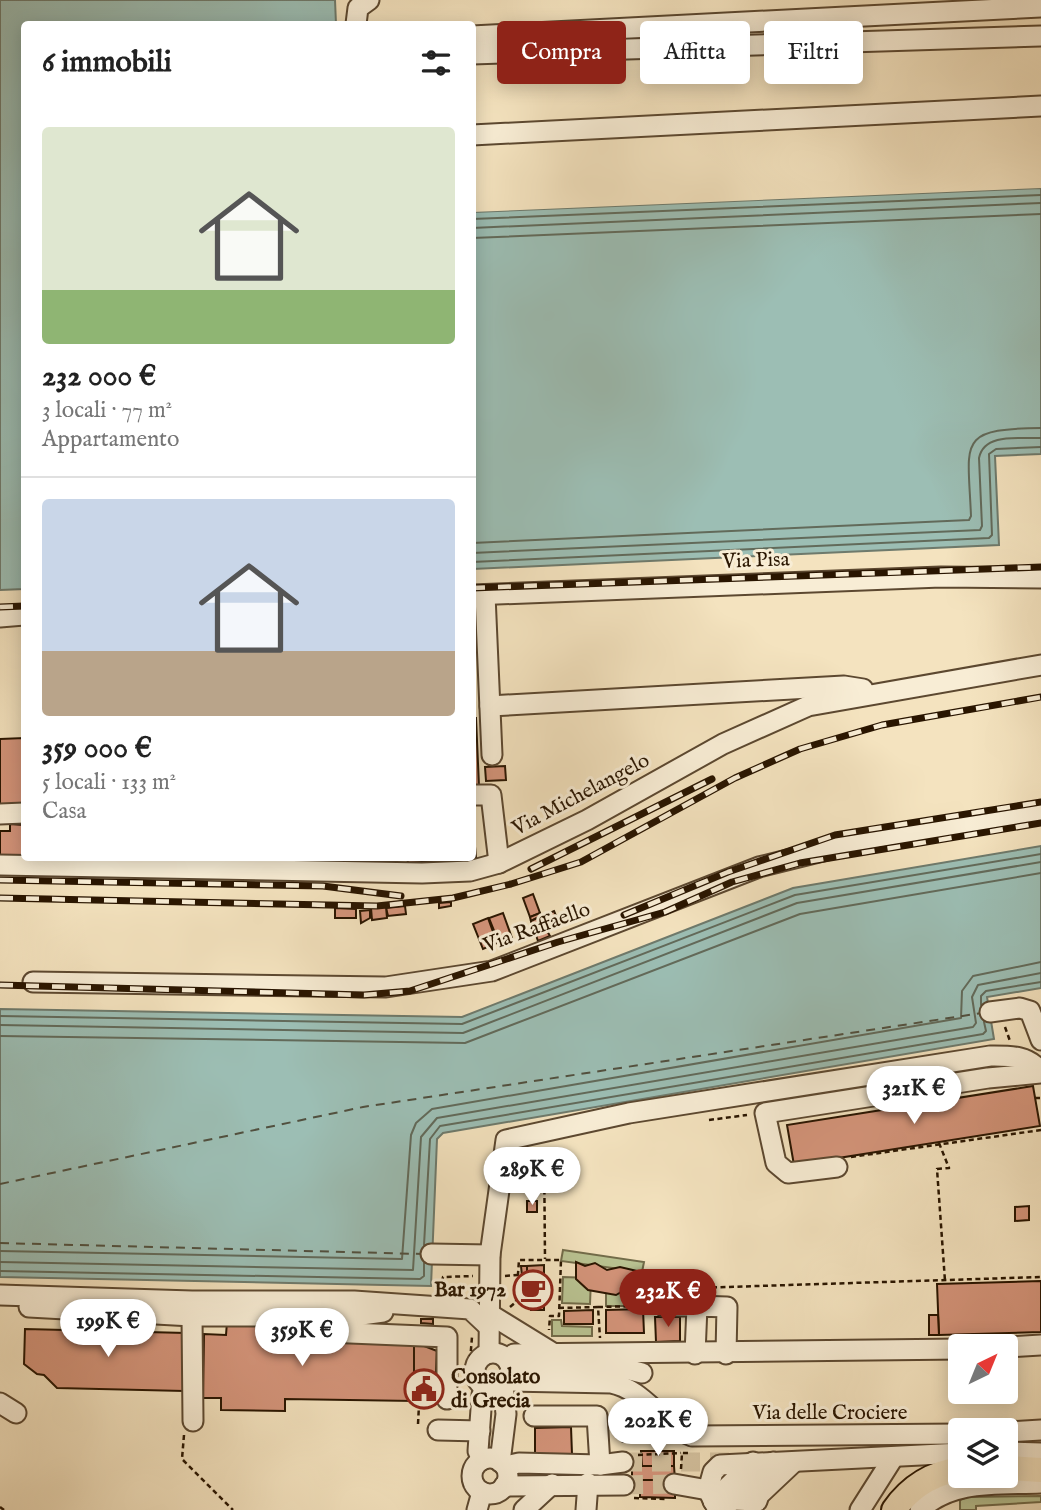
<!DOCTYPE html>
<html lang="it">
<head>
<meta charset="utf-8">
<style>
  :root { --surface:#fff; --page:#f6f6f6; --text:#222; --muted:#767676; --line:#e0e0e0; --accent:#8f2418 }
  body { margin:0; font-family:"IM FELL English",serif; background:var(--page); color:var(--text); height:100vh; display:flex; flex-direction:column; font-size:26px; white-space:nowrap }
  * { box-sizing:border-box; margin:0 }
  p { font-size:23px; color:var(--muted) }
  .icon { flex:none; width:38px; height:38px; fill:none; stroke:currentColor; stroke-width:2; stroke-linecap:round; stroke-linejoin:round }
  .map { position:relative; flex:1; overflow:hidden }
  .side { position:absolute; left:21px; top:21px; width:455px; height:840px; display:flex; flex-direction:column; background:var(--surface); border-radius:7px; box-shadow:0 4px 18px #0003 }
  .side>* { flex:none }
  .top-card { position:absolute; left:497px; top:21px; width:438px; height:63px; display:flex; gap:14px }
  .needle { width:46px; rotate:43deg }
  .buttons { position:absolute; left:948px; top:1334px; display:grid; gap:14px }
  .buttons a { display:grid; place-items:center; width:70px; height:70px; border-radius:7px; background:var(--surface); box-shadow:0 4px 18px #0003; font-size:35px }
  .price { position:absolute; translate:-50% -60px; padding:0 16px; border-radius:24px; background:#fff; color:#222; font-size:23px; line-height:46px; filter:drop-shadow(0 2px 4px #0008) }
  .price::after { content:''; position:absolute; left:50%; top:42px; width:21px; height:16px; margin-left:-10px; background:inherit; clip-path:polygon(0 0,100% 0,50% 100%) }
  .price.current { background:var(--accent); color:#fff }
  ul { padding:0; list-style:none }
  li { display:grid; align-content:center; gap:14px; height:371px; padding:0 21px }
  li+li { border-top:2px solid var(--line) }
  li span { display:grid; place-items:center; height:217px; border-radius:7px; color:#555 }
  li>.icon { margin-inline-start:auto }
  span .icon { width:126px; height:126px; fill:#fffc; stroke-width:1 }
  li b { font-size:30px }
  h2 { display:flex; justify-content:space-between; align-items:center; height:84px; padding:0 21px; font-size:30px }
  .pill { padding:0 24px; border-radius:7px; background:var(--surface); box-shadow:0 4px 18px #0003; font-size:24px; line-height:63px }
  .pill.current { background:var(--accent); color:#fff }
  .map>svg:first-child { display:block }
  .green { fill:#bac493; stroke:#726c4a; stroke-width:2 }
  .water { fill:#9cbeb4; stroke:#6e7a6c; stroke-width:2 }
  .pier { fill:#f4e3bf }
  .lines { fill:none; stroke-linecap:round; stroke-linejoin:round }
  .shore { stroke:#626a5a; stroke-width:2 }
  .ferry { stroke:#51503f; stroke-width:2; stroke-dasharray:9 7; stroke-linecap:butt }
  .building { fill:#d4947a; stroke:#291500; stroke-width:2 }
  .minor-tunnel { stroke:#d6c4a2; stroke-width:19; stroke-dasharray:19 10; stroke-linecap:butt }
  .minor-casing { stroke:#5c4830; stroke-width:23 }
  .major-casing { stroke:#291500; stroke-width:28 }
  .path { stroke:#291500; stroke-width:2.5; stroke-dasharray:5 3.5; stroke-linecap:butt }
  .minor { stroke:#f8edd5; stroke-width:19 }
  .major { stroke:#f4e3bf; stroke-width:24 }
  .rail-casing { stroke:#291500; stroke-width:7 }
  .rail { stroke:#f8edd5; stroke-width:4.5; stroke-dasharray:13; stroke-linecap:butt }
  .labels { text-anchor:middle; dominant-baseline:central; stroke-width:6; stroke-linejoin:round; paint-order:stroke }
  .street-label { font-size:21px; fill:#291500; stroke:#f8edd5 }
  .poi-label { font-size:21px; font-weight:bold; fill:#291500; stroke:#f8edd5; text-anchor:end }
</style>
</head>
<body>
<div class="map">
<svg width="1041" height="1510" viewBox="0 0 1041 1510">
  <rect width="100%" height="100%" fill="#f4e3bf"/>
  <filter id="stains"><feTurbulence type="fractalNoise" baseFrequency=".00286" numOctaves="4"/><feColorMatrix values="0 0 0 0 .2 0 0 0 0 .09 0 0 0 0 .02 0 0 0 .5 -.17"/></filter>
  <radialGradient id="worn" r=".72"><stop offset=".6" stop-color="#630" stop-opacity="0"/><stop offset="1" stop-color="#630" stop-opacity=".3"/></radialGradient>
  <!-- green -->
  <g class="green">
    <path d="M563 1250 644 1262 642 1272 561 1261Z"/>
    <path d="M563 1277 591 1278 590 1304 562 1303Z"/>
    <path d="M641 1286V1306H606V1287Z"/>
    <path d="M552 1320H561L562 1326 592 1327V1336H552Z"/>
    <path d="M1041 1496V1502L976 1506V1510H960V1500L967 1497Z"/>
  </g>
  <!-- water -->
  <g class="water">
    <path d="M0 0H335L336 24H24V589L0 590Z"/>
    <path d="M1041 188V454L995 456 999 545 473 569V212Z"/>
    <path d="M1041 846V988L987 997 994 1039 443 1133 437 1139 431 1286 0 1277V1009L462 1017 793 888Z"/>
  </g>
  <!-- pier -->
  <path class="pier" d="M1041 184V188L472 212V209Z"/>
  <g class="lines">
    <!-- shore -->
    <g class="shore">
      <path d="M472 219 1041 195"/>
      <path d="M472 228 1041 203"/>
      <path d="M472 238 1041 214"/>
      <path d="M472 543 969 520 971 516C968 441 956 429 1041 428"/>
      <path d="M472 553 980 530 982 526 979 458C984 432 1021 439 1041 438"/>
      <path d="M472 562 989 538 992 535 989 454 996 449 1041 447"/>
      <path d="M981 1005V996L986 991 1041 982"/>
      <path d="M0 1016 462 1024 795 895 1041 854"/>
      <path d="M0 1025 463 1033 797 903 1041 862"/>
      <path d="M0 1036 465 1043 800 914 1041 873"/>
      <path d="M424 1245 430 1139 440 1126 983 1034 986 1031 984 1022"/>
      <path d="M0 1251 402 1259 411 1135 416 1123 432 1109 961 1018 962 991 973 976 1041 962"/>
      <path d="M0 1262 413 1270 421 1137 437 1118 973 1027 976 1023 972 997 978 985 1041 973"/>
      <path d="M0 1271 420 1279 424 1276V1263"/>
    </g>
    <!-- ferry -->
    <g class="ferry">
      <path d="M0 1184 363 1107 982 1013"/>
      <path d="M0 1243 423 1254"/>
    </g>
  </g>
  <!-- building -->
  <g class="building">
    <path d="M472 653 475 702H472Z"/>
    <path d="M472 718H476L479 786H472Z"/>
    <path d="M24 738V807L0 808V739Z"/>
    <path d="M505 766 506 780 486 781 485 767Z"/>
    <path d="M472 811 476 858 408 863 407 858H472Z"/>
    <path d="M10 824 24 825V856H0V831H10Z"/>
    <path d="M82 858H352V863Z"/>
    <path d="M533 894 540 913 530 917 523 898Z"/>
    <path d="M451 902V906L439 908V903Z"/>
    <path d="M405 906 406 914 388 916 386 908Z"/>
    <path d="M386 907 387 918 372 920 371 908Z"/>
    <path d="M335 908 356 909V918H335Z"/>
    <path d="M370 910V918L361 923 360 911Z"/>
    <path d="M554 911 559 923 550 927 545 915Z"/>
    <path d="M503 913 512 938 499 943 489 918Z"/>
    <path d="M540 913 543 923 539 917 531 921 530 917Z"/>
    <path d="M539 917 550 936 538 941 531 921Z"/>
    <path d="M488 918 497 943 483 949 473 924Z"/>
    <path d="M1033 1086 1040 1126 794 1165 787 1125Z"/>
    <rect x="527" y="1201" width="10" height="11"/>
    <path d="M1029 1206V1220L1015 1221V1207Z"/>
    <path d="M576 1262 585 1266 595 1263 607 1270 620 1267 637 1271 630 1287 616 1295 588 1290 576 1279Z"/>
    <path d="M544 1265V1310H531V1304H521V1283H527V1266Z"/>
    <path d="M521 1266H527V1275L522 1276Z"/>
    <path d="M1041 1281V1332L939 1335 937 1284Z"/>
    <path d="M706 1291V1299L691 1300V1292Z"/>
    <path d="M691 1292V1300L676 1301V1293Z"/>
    <path d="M643 1309 644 1333H606V1310Z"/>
    <path d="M593 1310V1324H564V1311Z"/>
    <path d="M929 1315H938L939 1335H929Z"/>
    <path d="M655 1317H680V1341L656 1342Z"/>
    <path d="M421 1319H433V1324L421 1323Z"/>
    <path d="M227 1322H290V1337L414 1339V1401L285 1399V1411L221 1410V1398H203L204 1334 226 1335Z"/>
    <path d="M290 1322 308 1323 307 1332H290Z"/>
    <path d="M25 1329 186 1333 184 1391 57 1388 44 1375 37 1374 24 1364Z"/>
    <path d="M414 1342 437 1351 435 1389 414 1394Z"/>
    <path d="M571 1427 572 1454H535V1428Z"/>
    <path d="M641 1451H674V1466H642Z"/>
    <path d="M632 1466H674L675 1480H632Z"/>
    <path d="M632 1480H675V1498L640 1497V1489H632Z"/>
  </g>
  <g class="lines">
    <!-- minor-tunnel -->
    <g class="minor-tunnel">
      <path d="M623 1462H735"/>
      <path d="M624 1485 674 1484"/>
    </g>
    <!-- minor casing -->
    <g class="minor-casing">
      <g id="minor">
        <path d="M356 24 358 8 369 0"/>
        <path d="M472 36 1041 7"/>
        <path d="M472 54 1041 36"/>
        <path d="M472 135 1041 106"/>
        <path d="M472 595 941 577 1041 578"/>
        <path d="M485 595 492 755"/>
        <path d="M0 617 24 615"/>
        <path d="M490 706 844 686 863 689"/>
        <path d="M472 795H491L499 863"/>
        <path d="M0 814 24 813"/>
        <path d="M0 865 422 873 470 871 499 863 587 820 723 744 808 706 1041 665"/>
        <path d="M33 982 386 987 492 971 759 867 879 837 1041 812"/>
        <path d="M990 1012 1020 1008 1030 1011 1041 1040"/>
        <path d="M837 1167 788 1173 776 1163 765 1113 988 1078 1041 1073"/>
        <path d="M431 1254 490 1255"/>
        <path d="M0 1295 192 1301H354L470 1309 487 1325"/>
        <path d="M664 1306H697"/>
        <path d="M29 1307 192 1316H354L383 1312"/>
        <path d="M488 1313 553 1353"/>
        <path d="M192 1316 193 1421"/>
        <path d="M311 1316 326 1332 447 1337V1399"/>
        <path d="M1006 1347 1041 1345"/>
        <path d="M489 1353 490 1255 506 1140 629 1113 990 1056C1011 1056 1028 1055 1041 1072"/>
        <circle cx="493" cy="1371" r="18"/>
        <path d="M695 1354 697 1306 727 1307 726 1354"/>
        <path d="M508 1361 514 1354 961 1349"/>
        <path d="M510 1366 626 1369 642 1373"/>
        <path d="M507 1381 611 1383C645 1390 660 1424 692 1436L961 1434"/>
        <path d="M0 1403 16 1413"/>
        <path d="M534 1416H597L600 1465"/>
        <path d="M438 1430 480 1431"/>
        <path d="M1006 1432 1041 1430"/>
        <path d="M1006 1452 1041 1453"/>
        <circle cx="490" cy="1476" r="18"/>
        <path d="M482 1460 478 1451 482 1395 486 1387"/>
        <path d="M500 1462 506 1414 503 1385"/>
        <path d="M505 1466 519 1463 600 1465 623 1462"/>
        <path d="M674 1484 708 1490"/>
        <path d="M504 1486 624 1485"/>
        <path d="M734 1500 757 1501 759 1495 794 1462"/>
        <path d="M713 1501 753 1462"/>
        <path d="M728 1504 773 1462"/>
        <path d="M477 1510 482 1492"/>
        <path d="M524 1510 552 1484"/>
        <path d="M586 1510 588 1483"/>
        <path d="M718 1510 708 1490 713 1472 720 1465 961 1453"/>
        <path d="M860 1510 893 1458"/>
        <path d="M920 1510C952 1479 999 1485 1041 1483"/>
      </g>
    </g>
    <!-- major casing -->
    <g class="major-casing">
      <g id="major">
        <path d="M1006 1468 1041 1470"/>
        <path d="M894 1510C910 1487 933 1473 961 1469"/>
      </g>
    </g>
    <!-- path -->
    <g class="path">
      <path d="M1005 1027 1010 1041"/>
      <path d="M1035 1098H1041"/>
      <path d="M709 1120 747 1115"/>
      <path d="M939 1143 949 1168 937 1169 945 1281"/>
      <path d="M544 1147 545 1259"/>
      <path d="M851 1157 1041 1130"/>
      <path d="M505 1276 518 1275"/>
      <path d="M695 1288 1041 1277"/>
      <path d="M440 1290 443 1277 473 1276"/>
      <path d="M510 1307 516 1302 519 1260H561L559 1316H550L549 1330"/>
      <path d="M598 1307 642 1306 648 1300"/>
      <path d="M559 1308 598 1307 600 1338"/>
      <path d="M971 1335H996"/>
      <path d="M468 1385 472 1337"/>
      <path d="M623 1404V1446"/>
      <path d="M418 1424 419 1405 432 1406"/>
      <path d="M184 1435 182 1459 233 1510"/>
      <path d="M638 1455 681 1453"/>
      <path d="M681 1469 682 1453H688"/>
      <path d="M465 1487 466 1465"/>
      <path d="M634 1498 666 1499"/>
      <path d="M0 1507 4 1510"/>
    </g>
    <!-- minor -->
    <use href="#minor" class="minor"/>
    <!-- major -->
    <use href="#major" class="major"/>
    <!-- rail casing -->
    <g class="rail-casing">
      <g id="rail">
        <path d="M472 588 1041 567"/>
        <path d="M0 607 24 606"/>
        <path d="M531 869 712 779"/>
        <path d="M0 880 323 886 401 896"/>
        <path d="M0 898 377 906 453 898 511 884 581 862 735 778 800 749 882 725 1041 697"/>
        <path d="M624 915 728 872 835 835 1041 802"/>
        <path d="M0 985 364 995 410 991 558 942 665 912 732 882 800 863 1041 823"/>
      </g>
    </g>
    <!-- rail -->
    <use href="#rail" class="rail"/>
  </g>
  <!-- icons -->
  <defs>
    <g id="cafe-ring" transform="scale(2.0125)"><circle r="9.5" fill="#f8edd5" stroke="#8f2418" stroke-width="1.5"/><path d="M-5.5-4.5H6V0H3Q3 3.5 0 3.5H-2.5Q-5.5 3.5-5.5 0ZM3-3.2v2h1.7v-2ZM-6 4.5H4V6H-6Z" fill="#8f2418"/></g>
    <g id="civic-ring" transform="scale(2.0125)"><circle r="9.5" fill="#f8edd5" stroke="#8f2418" stroke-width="1.5"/><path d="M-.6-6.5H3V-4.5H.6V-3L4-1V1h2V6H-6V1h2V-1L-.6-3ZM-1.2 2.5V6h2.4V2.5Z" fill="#8f2418"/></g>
  </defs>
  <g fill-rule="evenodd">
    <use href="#cafe-ring" x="533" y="1290"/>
    <use href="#civic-ring" x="424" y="1389"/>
  </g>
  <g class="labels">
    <!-- street labels -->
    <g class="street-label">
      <text transform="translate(756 561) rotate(-2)">Via Pisa</text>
      <text transform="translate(581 795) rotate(-28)">Via Michelangelo</text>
      <text transform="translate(537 928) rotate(-20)">Via Raffaello</text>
      <text x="830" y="1413">Via delle Crociere</text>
    </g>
    <!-- poi labels -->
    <g class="poi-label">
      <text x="506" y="1290">Bar 1972</text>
      <text x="451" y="1377" text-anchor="start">Consolato<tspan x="451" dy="24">di Grecia</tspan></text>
    </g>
  </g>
  <rect width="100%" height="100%" filter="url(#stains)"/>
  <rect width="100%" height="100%" fill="url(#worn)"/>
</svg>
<div class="buttons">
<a><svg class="needle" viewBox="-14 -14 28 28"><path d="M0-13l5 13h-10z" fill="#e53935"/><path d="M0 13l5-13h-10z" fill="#767676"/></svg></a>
<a><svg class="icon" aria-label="layers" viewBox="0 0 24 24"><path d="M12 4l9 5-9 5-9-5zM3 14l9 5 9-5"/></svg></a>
</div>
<b class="price" style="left:914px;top:1126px">321K €</b>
<b class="price" style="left:532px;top:1207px">289K €</b>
<b class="price current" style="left:668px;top:1329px">232K €</b>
<b class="price" style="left:108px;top:1359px">199K €</b>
<b class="price" style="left:302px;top:1368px">359K €</b>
<b class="price" style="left:658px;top:1458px">202K €</b>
<div class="top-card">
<a class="pill current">Compra</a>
<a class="pill">Affitta</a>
<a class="pill">Filtri</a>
</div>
<section class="side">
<h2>6 immobili<svg class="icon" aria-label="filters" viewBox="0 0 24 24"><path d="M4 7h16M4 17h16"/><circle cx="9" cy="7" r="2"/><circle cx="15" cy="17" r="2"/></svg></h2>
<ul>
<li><span style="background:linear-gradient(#dfe7d0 75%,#8fb573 0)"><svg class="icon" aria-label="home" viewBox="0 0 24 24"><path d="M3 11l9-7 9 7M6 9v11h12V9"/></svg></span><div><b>232 000 €</b><p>3 locali · 77 m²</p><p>Appartamento</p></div></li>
<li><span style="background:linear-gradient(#c9d6e8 70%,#b9a48a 0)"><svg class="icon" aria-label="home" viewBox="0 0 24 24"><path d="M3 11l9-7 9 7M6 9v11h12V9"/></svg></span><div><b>359 000 €</b><p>5 locali · 133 m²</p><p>Casa</p></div></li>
</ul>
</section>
</div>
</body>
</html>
